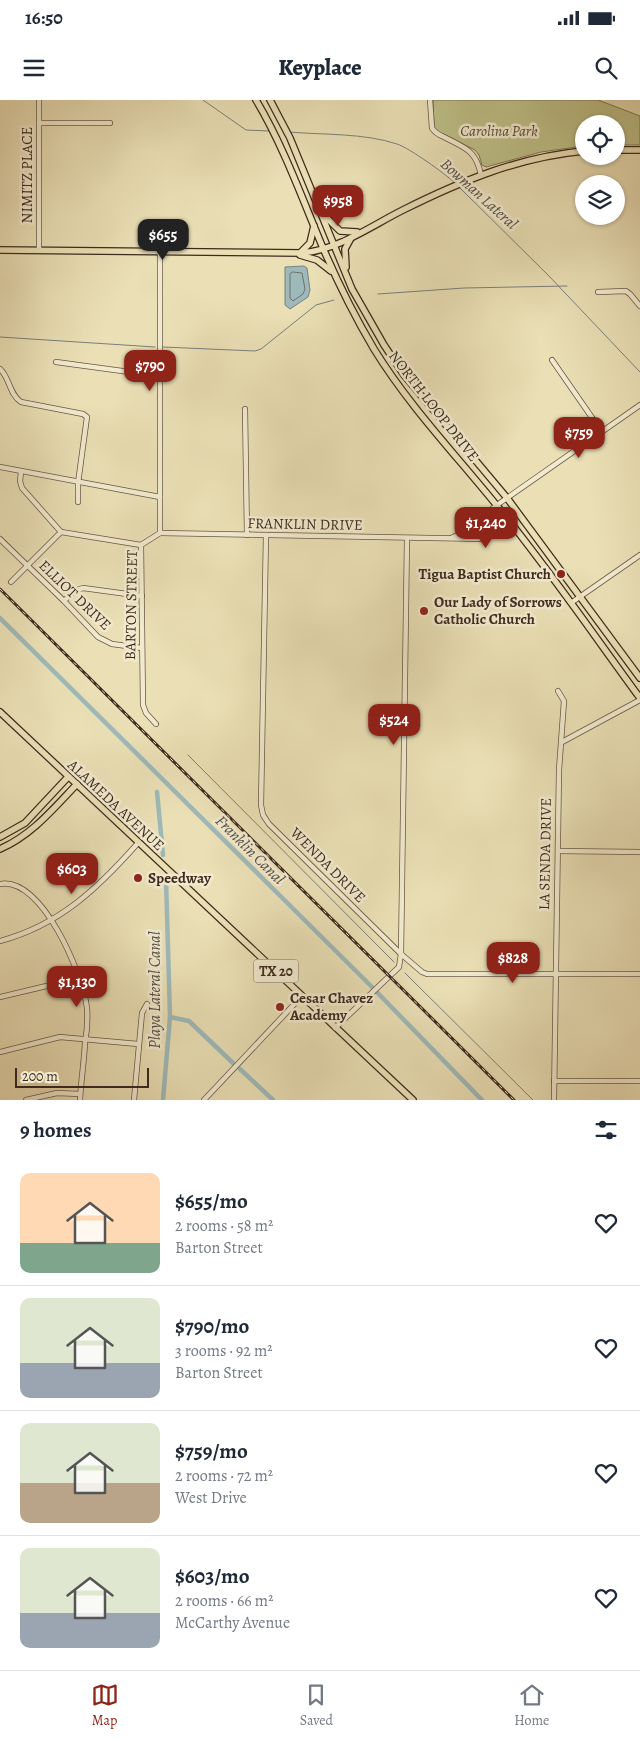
<!DOCTYPE html>
<html lang="en">
<head>
<meta charset="utf-8">
<style>
  :root { --surface:#fff; --page:#f2f2f3; --text:#1f2937; --muted:#747a83; --line:#e0e1e3; --accent:#8f2418 }
  body { margin:0; font-family:Alegreya,serif; background:var(--page); color:var(--text); height:100vh; display:flex; flex-direction:column; font-size:19px; white-space:nowrap }
  * { box-sizing:border-box; margin:0 }
  p { font-size:16px; color:var(--muted) }
  .icon { flex:none; width:28px; height:28px; fill:none; stroke:currentColor; stroke-width:2; stroke-linecap:round; stroke-linejoin:round }
  .map { position:relative; height:1000px; overflow:hidden }
  .panel { display:flex; flex-direction:column; background:var(--surface); flex:1 }
  .panel>* { flex:none }
  .fabs { position:absolute; left:575px; top:15px; display:grid; gap:10px }
  .fabs a { display:grid; place-items:center; width:50px; height:50px; border-radius:50%; background:var(--surface); box-shadow:0 1px 4px #0004; font-size:25px }
  .scale { position:absolute; left:15px; bottom:12px; width:134px; box-sizing:border-box; padding-left:5px; border:2px solid #3e2b1e; border-top:0; font-size:14px; line-height:18px; white-space:nowrap; color:#3e2b1e; -webkit-text-stroke:4px #f1eacf; paint-order:stroke }
  .price { position:absolute; translate:-50% -42px; padding:0 11px; border-radius:10px; background:var(--accent); color:#fff; font-size:16px; line-height:32px; filter:drop-shadow(0 1px 2px #0008) }
  .price::after { content:''; position:absolute; left:50%; top:30px; width:15px; height:11px; margin-left:-8px; background:inherit; clip-path:polygon(0 0,100% 0,50% 100%) }
  .price.current { background:#222; color:#fff }
  ul { padding:0; list-style:none }
  li { display:flex; align-items:center; gap:15px; height:125px; padding:0 20px }
  li+li { border-top:1px solid var(--line) }
  li span { display:grid; place-items:center; flex:none; width:140px; height:100px; border-radius:10px; color:#555 }
  li>.icon { margin-inline-start:auto }
  span .icon { width:60px; height:60px; fill:#fffc; stroke-width:1 }
  li b { font-size:21px }
  h2 { display:flex; justify-content:space-between; align-items:center; height:60px; padding:0 20px; font-size:21px }
  .status { display:flex; justify-content:space-between; align-items:center; height:35px; padding:0 25px; background:var(--surface); direction:ltr }
  .status svg { height:14px; fill:currentColor }
  header { display:flex; justify-content:space-between; align-items:center; height:65px; padding:0 20px; background:var(--surface); font-size:22px; font-weight:800 }
  .tabs { display:flex; justify-content:space-around; align-items:center; height:70px; border-top:1px solid var(--line); background:var(--surface); font-size:14px; color:var(--muted) }
  .tabs a { display:grid; justify-items:center; gap:2px }
  .tabs .current { color:var(--accent) }
  .map>svg:first-child { display:block }
  .green { fill:#bec088; stroke:#7e7653 }
  .water { fill:#9eb9b9; stroke:#78807b }
  .lines { fill:none; stroke-linecap:round; stroke-linejoin:round }
  .shore { stroke:#6e726c; stroke-width:1 }
  .stream { stroke:#78807b; stroke-width:1 }
  .canal { stroke:#9eb9b9; stroke-width:4.5 }
  .minor-casing { stroke:#695844; stroke-width:6 }
  .major-casing { stroke:#3e2b1e; stroke-width:8 }
  .minor { stroke:#f1eacf; stroke-width:4.5 }
  .major { stroke:#eadfb5; stroke-width:5.5 }
  .rail-casing { stroke:#3e2b1e; stroke-width:3 }
  .rail { stroke:#f1eacf; stroke-width:1; stroke-dasharray:4; stroke-linecap:butt }
  .poi-dot { fill:#8f2418; stroke:#f1eacf; stroke-width:2 }
  .labels { text-anchor:middle; dominant-baseline:central; stroke-width:5; stroke-linejoin:round; paint-order:stroke }
  .shield { fill:#f1eacf; stroke:#746453; stroke-width:1 }
  .shield-label { font-size:14px; font-weight:bold; fill:#3e2b1e }
  .park-label { font-size:15px; font-style:italic; fill:#584933; stroke:#f1eacf }
  .street-label { font-size:15px; fill:#3e2b1e; stroke:#f1eacf }
  .poi-label { font-size:15px; font-weight:bold; fill:#3e2b1e; stroke:#f1eacf; text-anchor:start }
  .water-label { font-size:16px; font-style:italic; fill:#564e45; stroke:#f1eacf }
</style>
</head>
<body>
<div class="status"><b>16:50</b><svg viewBox="0 0 49 12"><path d="M0 12V9h3v3zM5 12V6h3v6zM10 12V3h3v9zM15 12V0h3v12zM26 1h20v11H26zM47 4h2v5h-2z"/></svg></div>
<header><svg class="icon" aria-label="menu" viewBox="0 0 24 24"><path d="M4 6h16M4 12h16M4 18h16"/></svg>Keyplace<svg class="icon" aria-label="search" viewBox="0 0 24 24"><circle cx="10" cy="10" r="6"/><path d="M15 15l6 6"/></svg></header>
<div class="map">
<svg width="640" height="1000" viewBox="0 0 640 1000">
  <rect width="100%" height="100%" fill="#eadfb5"/>
  <filter id="stains"><feTurbulence type="fractalNoise" baseFrequency=".004" numOctaves="4"/><feColorMatrix values="0 0 0 0 .2 0 0 0 0 .09 0 0 0 0 .02 0 0 0 .5 -.17"/></filter>
  <radialGradient id="worn" r=".72"><stop offset=".6" stop-color="#630" stop-opacity="0"/><stop offset="1" stop-color="#630" stop-opacity=".3"/></radialGradient>
  <!-- green -->
  <path class="green" d="M433 0H598L640 16V45H616V24H584V46L541 52 486 67 482 65 479 55 475 50 439 32 434 28Z"/>
  <!-- water -->
  <path class="water" d="M304 166 307 168 310 190 308 197 290 209 285 205V167Z"/>
  <g class="lines">
    <!-- shore -->
    <path class="shore" d="M293 172 302 173 305 189 303 194 293 201 290 198V174Z"/>
    <!-- stream -->
    <g class="stream">
      <path d="M203 0 246 30 270 31"/>
      <path d="M289 32C324 35 364 33 397 44 411 49 444 73 455 83"/>
      <path d="M460 88 548 175 640 272"/>
      <path d="M378 194 464 188 567 186"/>
      <path d="M0 237 155 247"/>
      <path d="M163 247 255 251 261 249 316 205 334 200"/>
      <path d="M188 655 394 862"/>
      <path d="M405 873 533 1000"/>
    </g>
    <!-- canal -->
    <g class="canal">
      <path d="M0 518 368 883 482 1000"/>
      <path d="M157 692 163 755"/>
      <path d="M170 917 189 921 233 963"/>
      <path d="M240 969 273 1000"/>
      <path d="M163 1000 170 917 166 780"/>
    </g>
    <!-- minor casing -->
    <g class="minor-casing">
      <g id="minor">
        <path d="M430 0 432 28C435 33 439 35 444 37 465 48 476 50 481 75"/>
        <path d="M39 23H110"/>
        <path d="M39 150V0"/>
        <path d="M598 192 626 191 630 194 640 206"/>
        <path d="M552 260 602 332"/>
        <path d="M56 262 159 276"/>
        <path d="M0 269C10 278 9 294 21 302L83 314 87 317 78 383V402"/>
        <path d="M245 309 247 435"/>
        <path d="M0 367 160 397"/>
        <path d="M21 372 20 381 22 388 61 432 141 445"/>
        <path d="M160 433 486 439 492 435 494 420"/>
        <path d="M160 433V151"/>
        <path d="M266 435 261 705 263 715 269 724 401 854 422 872 427 874H640"/>
        <path d="M451 438 460 434 497 405 640 305"/>
        <path d="M0 439 64 501 98 537 112 544 142 548"/>
        <path d="M141 445 143 605 146 613 156 624"/>
        <path d="M141 445 160 433"/>
        <path d="M11 482 61 432"/>
        <path d="M64 501 74 491 83 488 142 496"/>
        <path d="M571 503 640 455"/>
        <path d="M562 642 640 600"/>
        <path d="M558 751 640 752"/>
        <path d="M0 784C42 776 83 875 87 908 88 920 87 931 85 943 84 962 81 981 80 1000"/>
        <path d="M0 841C60 825 98 788 138 743"/>
        <path d="M0 897 80 878"/>
        <path d="M335 928 399 867 401 854 407 439"/>
        <path d="M0 952 60 937 138 944"/>
        <path d="M554 981H640"/>
        <path d="M26 1000 57 993 80 994"/>
        <path d="M134 1000 142 913 147 904"/>
        <path d="M204 1000 302 896"/>
        <path d="M554 1000 559 670 564 601 558 591"/>
      </g>
    </g>
    <!-- major casing -->
    <g class="major-casing">
      <g id="major">
        <path d="M256 0C284 47 302 98 323 148 338 183 355 217 374 249 409 306 456 355 498 407 548 468 593 534 640 598"/>
        <path d="M270 0 290 38 352 189 384 245 404 275 507 398 640 578"/>
        <path d="M616 50H640"/>
        <path d="M324 115 340 131 357 132"/>
        <path d="M0 150 302 153C338 150 371 126 403 110 461 81 519 57 584 51"/>
        <path d="M301 152 310 143 314 126"/>
        <path d="M300 155 317 160 331 171"/>
        <path d="M346 167 345 149 351 138"/>
        <path d="M0 612 413 1000"/>
        <path d="M0 737 25 723 68 677"/>
        <path d="M0 749C32 735 53 709 77 684"/>
      </g>
    </g>
    <!-- minor -->
    <use href="#minor" class="minor"/>
    <!-- major -->
    <use href="#major" class="major"/>
    <!-- rail casing -->
    <g class="rail-casing">
      <path id="rail" d="M0 489 514 1000"/>
    </g>
    <!-- rail -->
    <use href="#rail" class="rail"/>
  </g>
  <!-- markers -->
  <g class="poi-dot">
    <circle cx="561" cy="474" r="5"/>
    <circle cx="424" cy="511" r="5"/>
    <circle cx="138" cy="778" r="5"/>
    <circle cx="280" cy="907" r="5"/>
  </g>
  <g class="labels">
    <!-- shield labels -->
    <rect class="shield" x="253.5" y="859.5" width="45" height="23" rx="4"/>
    <g class="shield-label">
      <text x="276" y="871">TX 20</text>
    </g>
    <!-- park labels -->
    <g class="park-label">
      <text x="499" y="31">Carolina Park</text>
    </g>
    <!-- street labels -->
    <g class="street-label">
      <text transform="translate(27 75) rotate(-90)">NIMITZ PLACE</text>
      <text transform="translate(434 306) rotate(52)">NORTH LOOP DRIVE</text>
      <text transform="translate(305 424) rotate(1)">FRANKLIN DRIVE</text>
      <text transform="translate(75 495) rotate(44)">ELLIOT DRIVE</text>
      <text transform="translate(131 505) rotate(-89)">BARTON STREET</text>
      <text transform="translate(116 705) rotate(43)">ALAMEDA AVENUE</text>
      <text transform="translate(545 754) rotate(-89)">LA SENDA DRIVE</text>
      <text transform="translate(328 765) rotate(45)">WENDA DRIVE</text>
    </g>
    <!-- poi labels -->
    <g class="poi-label">
      <text x="551" y="474" text-anchor="end">Tigua Baptist Church</text>
      <text x="434" y="502">Our Lady of Sorrows<tspan x="434" dy="17">Catholic Church</tspan></text>
      <text x="148" y="778">Speedway</text>
      <text x="290" y="898">Cesar Chavez<tspan x="290" dy="17">Academy</tspan></text>
    </g>
    <!-- water labels -->
    <g class="water-label">
      <text transform="translate(479 94) rotate(42)">Bowman Lateral</text>
      <text transform="translate(250 750) rotate(45)">Franklin Canal</text>
      <text transform="translate(155 890) rotate(-90)">Playa Lateral Canal</text>
    </g>
  </g>
  <rect width="100%" height="100%" filter="url(#stains)"/>
  <rect width="100%" height="100%" fill="url(#worn)"/>
</svg>
<div class="fabs">
<a><svg class="icon" aria-label="locate" viewBox="0 0 24 24"><circle cx="12" cy="12" r="6"/><path d="M12 2v4M12 18v4M2 12h4M18 12h4"/></svg></a>
<a><svg class="icon" aria-label="layers" viewBox="0 0 24 24"><path d="M12 4l9 5-9 5-9-5zM3 14l9 5 9-5"/></svg></a>
</div>
<div class="scale">200 m</div>
<b class="price" style="left:338px;top:127px">$958</b>
<b class="price current" style="left:163px;top:161px">$655</b>
<b class="price" style="left:150px;top:292px">$790</b>
<b class="price" style="left:579px;top:359px">$759</b>
<b class="price" style="left:486px;top:449px">$1,240</b>
<b class="price" style="left:394px;top:646px">$524</b>
<b class="price" style="left:72px;top:795px">$603</b>
<b class="price" style="left:513px;top:884px">$828</b>
<b class="price" style="left:77px;top:908px">$1,130</b>
</div>
<section class="panel">
<h2>9 homes<svg class="icon" aria-label="filters" viewBox="0 0 24 24"><path d="M4 7h16M4 17h16"/><circle cx="9" cy="7" r="2"/><circle cx="15" cy="17" r="2"/></svg></h2>
<ul>
<li><span style="background:linear-gradient(#ffd9b3 70%,#7fa58c 0)"><svg class="icon" aria-label="home" viewBox="0 0 24 24"><path d="M3 11l9-7 9 7M6 9v11h12V9"/></svg></span><div><b>$655/mo</b><p>2 rooms · 58 m²</p><p>Barton Street</p></div><svg class="icon" aria-label="heart" viewBox="0 0 24 24"><path d="M12 20l-8-8c-3-5 5-10 8-4 3-6 11-1 8 4z"/></svg></li>
<li><span style="background:linear-gradient(#dfe7d0 65%,#9aa5b1 0)"><svg class="icon" aria-label="home" viewBox="0 0 24 24"><path d="M3 11l9-7 9 7M6 9v11h12V9"/></svg></span><div><b>$790/mo</b><p>3 rooms · 92 m²</p><p>Barton Street</p></div><svg class="icon" aria-label="heart" viewBox="0 0 24 24"><path d="M12 20l-8-8c-3-5 5-10 8-4 3-6 11-1 8 4z"/></svg></li>
<li><span style="background:linear-gradient(#dfe7d0 60%,#b9a48a 0)"><svg class="icon" aria-label="home" viewBox="0 0 24 24"><path d="M3 11l9-7 9 7M6 9v11h12V9"/></svg></span><div><b>$759/mo</b><p>2 rooms · 72 m²</p><p>West Drive</p></div><svg class="icon" aria-label="heart" viewBox="0 0 24 24"><path d="M12 20l-8-8c-3-5 5-10 8-4 3-6 11-1 8 4z"/></svg></li>
<li><span style="background:linear-gradient(#dfe7d0 65%,#9aa5b1 0)"><svg class="icon" aria-label="home" viewBox="0 0 24 24"><path d="M3 11l9-7 9 7M6 9v11h12V9"/></svg></span><div><b>$603/mo</b><p>2 rooms · 66 m²</p><p>McCarthy Avenue</p></div><svg class="icon" aria-label="heart" viewBox="0 0 24 24"><path d="M12 20l-8-8c-3-5 5-10 8-4 3-6 11-1 8 4z"/></svg></li>
</ul>
</section>
<nav class="tabs">
<a class="current"><svg class="icon" aria-label="map" viewBox="0 0 24 24"><path d="M3 6l6-2 6 2 6-2v14l-6 2-6-2-6 2zM9 4v14M15 6v14"/></svg>Map</a>
<a><svg class="icon" aria-label="saved" viewBox="0 0 24 24"><path d="M7 4h10v16l-5-4-5 4z"/></svg>Saved</a>
<a><svg class="icon" aria-label="home" viewBox="0 0 24 24"><path d="M3 11l9-7 9 7M6 9v11h12V9"/></svg>Home</a>
</nav>
</body>
</html>
